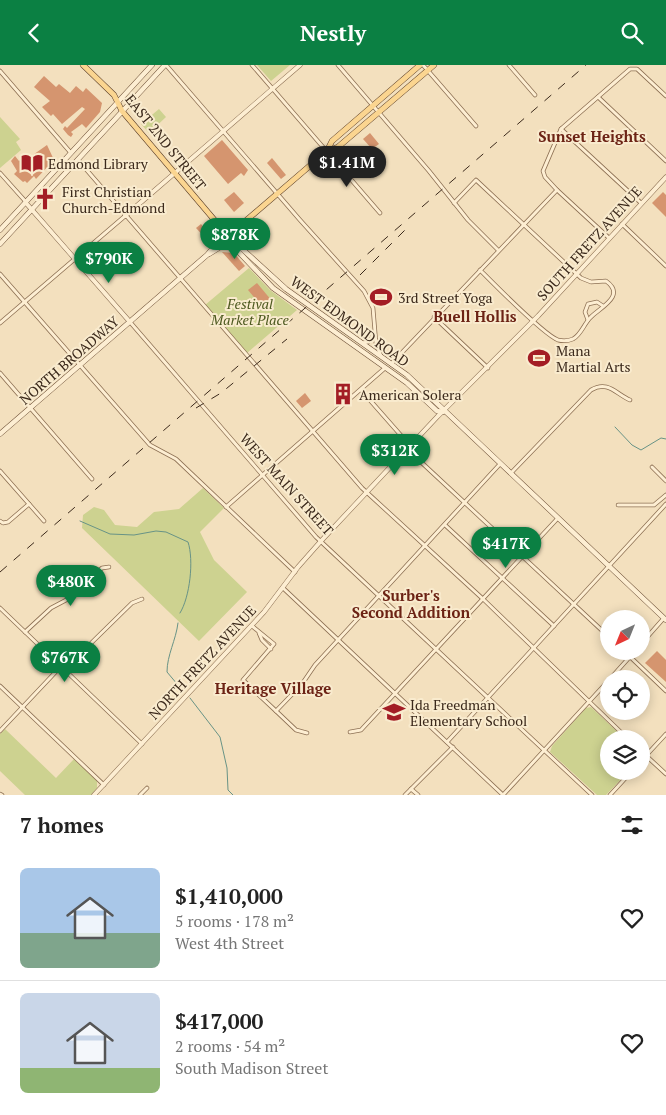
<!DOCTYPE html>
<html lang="en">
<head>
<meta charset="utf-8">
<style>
  :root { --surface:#fff; --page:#f2f2f2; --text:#222; --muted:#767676; --line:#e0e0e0; --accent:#0b8043 }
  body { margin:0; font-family:"PT Serif",serif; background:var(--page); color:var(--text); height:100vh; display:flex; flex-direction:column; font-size:19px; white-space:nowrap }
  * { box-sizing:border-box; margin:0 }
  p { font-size:16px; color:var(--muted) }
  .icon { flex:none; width:28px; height:28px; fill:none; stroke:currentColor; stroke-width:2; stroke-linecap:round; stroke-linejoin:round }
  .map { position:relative; height:730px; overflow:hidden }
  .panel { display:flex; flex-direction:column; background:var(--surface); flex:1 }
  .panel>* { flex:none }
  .needle { width:32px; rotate:223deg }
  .tools { position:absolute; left:600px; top:545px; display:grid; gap:10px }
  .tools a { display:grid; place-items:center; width:50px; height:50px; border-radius:50%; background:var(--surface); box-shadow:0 2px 12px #0003; font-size:25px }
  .price { position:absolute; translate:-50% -42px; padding:0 11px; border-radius:18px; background:var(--accent); color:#fff; font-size:16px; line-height:32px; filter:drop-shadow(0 1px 2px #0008) }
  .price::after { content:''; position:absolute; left:50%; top:30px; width:15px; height:11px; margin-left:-8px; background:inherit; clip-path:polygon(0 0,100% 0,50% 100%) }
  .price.current { background:#222; color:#fff }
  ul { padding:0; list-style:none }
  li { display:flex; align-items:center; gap:15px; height:125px; padding:0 20px }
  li+li { border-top:1px solid var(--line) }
  li span { display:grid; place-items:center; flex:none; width:140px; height:100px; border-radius:8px; color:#555 }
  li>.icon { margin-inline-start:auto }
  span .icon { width:60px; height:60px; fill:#fffc; stroke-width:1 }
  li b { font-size:21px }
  h2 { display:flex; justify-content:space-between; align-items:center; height:60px; padding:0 20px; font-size:21px }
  header { display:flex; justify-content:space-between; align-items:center; height:65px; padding:0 20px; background:var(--accent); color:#fff; font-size:22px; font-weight:700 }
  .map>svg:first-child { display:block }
  .green { fill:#cdd290 }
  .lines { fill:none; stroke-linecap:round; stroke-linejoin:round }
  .stream { stroke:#689386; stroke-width:1 }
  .building { fill:#d5956f }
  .minor-casing { stroke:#8d7054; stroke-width:4.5 }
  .tertiary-casing { stroke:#8d7054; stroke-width:5 }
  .secondary-casing { stroke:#6f5138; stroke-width:5.5 }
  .primary-casing { stroke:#5a3e29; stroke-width:6 }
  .minor { stroke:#fdeed2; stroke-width:3 }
  .tertiary { stroke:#fdeed2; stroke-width:4 }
  .secondary { stroke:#fdeed2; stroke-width:4.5 }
  .primary { stroke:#fbd590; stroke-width:5 }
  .rail { stroke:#3b291b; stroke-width:1; stroke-dasharray:9 9; stroke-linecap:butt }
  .labels { text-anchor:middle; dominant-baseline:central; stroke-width:4; stroke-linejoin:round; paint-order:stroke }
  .street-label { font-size:14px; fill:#3b291b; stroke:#f9ebce }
  .poi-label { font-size:14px; fill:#3b291b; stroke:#f9ebce; text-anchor:start }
  .park-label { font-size:14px; font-style:italic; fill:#4d591f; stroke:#f9ebce }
  .neighbourhood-label { font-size:15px; font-weight:bold; fill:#6c2315; stroke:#f9ebce }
</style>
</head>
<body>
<header><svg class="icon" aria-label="back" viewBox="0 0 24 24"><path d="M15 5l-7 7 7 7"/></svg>Nestly<svg class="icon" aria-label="search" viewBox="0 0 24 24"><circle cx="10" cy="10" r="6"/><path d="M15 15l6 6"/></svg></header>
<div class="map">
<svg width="666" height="730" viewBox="0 0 666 730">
  <rect width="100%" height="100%" fill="#f3e0be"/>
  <!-- green -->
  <g class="green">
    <path d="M257 0H290L271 16Z"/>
    <path d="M159 44 166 52 149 68 141 59Z"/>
    <path d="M0 52 20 74 16 77 21 85 0 103Z"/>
    <path d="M249 203 270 225 297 245 247 288 205 240Z"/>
    <path d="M203 423 224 443 200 467 214 495 247 527 199 576 82 463 83 450 94 442 104 445 115 460 137 462 154 447 179 444Z"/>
    <path d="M591 642 625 674H609V706H629L606 730H597L550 687 552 681 586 643Z"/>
    <path d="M5 664 56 713 74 694 97 716V723L91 730H25L0 706V669Z"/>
  </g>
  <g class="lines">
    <!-- stream -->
    <g class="stream">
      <path d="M615 362 632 380 641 385 661 373 666 374"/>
      <path d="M80 456 110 469 134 470 156 466 166 467 188 477C194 495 190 532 180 548"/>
      <path d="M178 558C176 575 167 590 167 607L183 626"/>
      <path d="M190 633 220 672 227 703 228 725 233 730"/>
    </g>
  </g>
  <!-- building -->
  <g class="building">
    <path d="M44 11 56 22 59 19 70 28 76 21 83 27 86 23 102 38 100 47 86 63 82 59 71 67 73 69 71 72 68 70 63 64 65 61 67 63 85 44 82 42 62 59 53 49 51 51 42 42 50 36 34 22Z"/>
    <path d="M370 68 379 79 372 84 363 74Z"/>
    <path d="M222 75 248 105 244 111 241 108 228 119 204 91Z"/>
    <path d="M47 80 54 95 36 114 34 111 27 118 25 116 23 117 14 109 17 106 11 96 15 91 19 96 27 89 30 92Z"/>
    <path d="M272 93 286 110 281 114 267 98Z"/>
    <path d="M234 127 244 138 234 147 224 135Z"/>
    <path d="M663 127 666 130V152L652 138Z"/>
    <path d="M201 159 205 164 209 160 212 163 208 167 212 173 208 176 196 163Z"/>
    <path d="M222 187 234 188 245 201 239 206Z"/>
    <path d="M257 218 272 236 264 244 248 225Z"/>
    <path d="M536 284 549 296 543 303 530 291Z"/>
    <path d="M305 328 311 336 302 343 296 336Z"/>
    <path d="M657 586 666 595V617L645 598Z"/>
  </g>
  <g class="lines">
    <!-- minor casing -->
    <g class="minor-casing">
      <g id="minor">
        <path d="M166 0 300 155 364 226 373 243 376 279 381 291"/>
        <path d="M252 0 380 148"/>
        <path d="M338 0 429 106 468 155 498 185"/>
        <path d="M423 0 476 61"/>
        <path d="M509 0 535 30"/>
        <path d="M0 6 71 88"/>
        <path d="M598 32 666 96"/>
        <path d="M561 64 641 138"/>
        <path d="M78 95 362 423 483 534 628 674"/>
        <path d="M0 108 26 137"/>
        <path d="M557 125 609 173"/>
        <path d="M454 138 476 115 581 213 591 217 606 216C627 231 599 243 590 253 584 259 581 270 573 274 568 276 562 276 558 275 544 270 493 218 480 205"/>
        <path d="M622 159 666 201"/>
        <path d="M0 209 150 380 176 394 295 507"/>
        <path d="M434 252 488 303"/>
        <path d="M588 255 585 247 588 239 597 237 603 241"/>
        <path d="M130 257 316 472 592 730"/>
        <path d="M0 258 125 151"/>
        <path d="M362 278 368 277 374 269"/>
        <path d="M391 299 557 125 545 112 543 106 561 64 630 4H637L666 31"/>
        <path d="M0 308 92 414"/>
        <path d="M361 325 405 375 421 397 609 572"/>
        <path d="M652 402 666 416"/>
        <path d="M0 406 44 456"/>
        <path d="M511 408 591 325C608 315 616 329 630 335"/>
        <path d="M618 440H654L666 430"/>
        <path d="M226 442 385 303"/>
        <path d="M0 456 3 458 8 457 29 439"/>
        <path d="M445 460 554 561"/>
        <path d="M283 523 503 730"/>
        <path d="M0 543 142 679"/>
        <path d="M252 561 274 579 243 615 276 646"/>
        <path d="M25 567 51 543 68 534 102 503 109 502"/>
        <path d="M259 568 262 575 271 584"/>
        <path d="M641 579 664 553"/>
        <path d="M624 586 666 626"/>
        <path d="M610 614 635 586"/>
        <path d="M0 621 104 720"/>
        <path d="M0 666 66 596 82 587 132 538 142 534"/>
        <path d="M350 667 361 665 558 453"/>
        <path d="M307 668 296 665 276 646 302 619 315 600 500 399"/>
        <path d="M447 677 666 439"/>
        <path d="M641 686 666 709"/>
        <path d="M641 696 666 669"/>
        <path d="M411 724 418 730"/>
        <path d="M0 729 2 730"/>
        <path d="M140 730 147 723"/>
        <path d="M405 730 453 682"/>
        <path d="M503 730 609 615"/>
        <path d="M610 730 632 706"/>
      </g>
    </g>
    <!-- tertiary casing -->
    <g class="tertiary-casing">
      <g id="tertiary">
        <path d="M26 138 130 257"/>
        <path d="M125 151 300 0"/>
        <path d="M94 730 264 547 298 502 321 476 438 351 538 251 666 112"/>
      </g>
    </g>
    <!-- secondary casing -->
    <g class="secondary-casing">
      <g id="secondary">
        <path d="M0 165 152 0"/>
        <path d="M228 171 286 224 407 310 666 555"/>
        <path d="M229 172 232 180 273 223 407 318 437 346 443 347"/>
        <path d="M0 179 165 0"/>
        <path d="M209 189 225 179 228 171"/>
        <path d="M0 369 207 190 220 175 228 171"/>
      </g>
    </g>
    <!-- primary casing -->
    <g class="primary-casing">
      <g id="primary">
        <path d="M83 0 114 30 122 46 228 171 327 86 332 76 420 0"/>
        <path d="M328 86 338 82 434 0"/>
      </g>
    </g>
    <!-- minor -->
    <use href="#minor" class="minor"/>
    <!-- tertiary -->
    <use href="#tertiary" class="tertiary"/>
    <!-- secondary -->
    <use href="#secondary" class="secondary"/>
    <!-- primary -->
    <use href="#primary" class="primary"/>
    <!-- rail -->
    <g class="rail">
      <path d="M360 210 405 165"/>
      <path d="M196 343 221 328 287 274"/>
      <path d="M0 507 586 0"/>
    </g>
  </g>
  <!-- icons -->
  <defs>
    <g id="library-bare" transform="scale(1.725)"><path d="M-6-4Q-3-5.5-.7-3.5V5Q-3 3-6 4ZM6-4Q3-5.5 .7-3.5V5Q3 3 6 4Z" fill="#a31d25" stroke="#f9ebce" stroke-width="2.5" paint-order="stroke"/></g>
    <g id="church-bare" transform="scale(1.725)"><path d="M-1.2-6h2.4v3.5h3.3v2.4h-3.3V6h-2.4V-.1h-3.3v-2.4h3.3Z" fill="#a31d25" stroke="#f9ebce" stroke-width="2.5" paint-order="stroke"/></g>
    <g id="stadium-bare" transform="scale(1.725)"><path d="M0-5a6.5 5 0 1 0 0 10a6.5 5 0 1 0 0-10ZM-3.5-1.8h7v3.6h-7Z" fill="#a31d25" stroke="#f9ebce" stroke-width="2.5" paint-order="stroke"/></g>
    <g id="building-bare" transform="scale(1.725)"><path d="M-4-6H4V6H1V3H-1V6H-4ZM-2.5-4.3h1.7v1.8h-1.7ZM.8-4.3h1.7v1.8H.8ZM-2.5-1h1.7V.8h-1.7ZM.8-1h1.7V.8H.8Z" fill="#a31d25" stroke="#f9ebce" stroke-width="2.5" paint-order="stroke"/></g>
    <g id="school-bare" transform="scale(1.725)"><path d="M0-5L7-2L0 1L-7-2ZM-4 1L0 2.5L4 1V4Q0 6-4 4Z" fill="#a31d25" stroke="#f9ebce" stroke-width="2.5" paint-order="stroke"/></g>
  </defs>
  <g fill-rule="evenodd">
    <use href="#library-bare" x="32" y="98"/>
    <use href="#church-bare" x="45" y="134"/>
    <use href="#stadium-bare" x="381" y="232"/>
    <use href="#stadium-bare" x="539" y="293"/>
    <use href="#building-bare" x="343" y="329"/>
    <use href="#school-bare" x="394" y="647"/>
  </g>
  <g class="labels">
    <!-- street labels -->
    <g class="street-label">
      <text transform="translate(166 77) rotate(51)">EAST 2ND STREET</text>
      <text transform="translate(589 178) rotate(-48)">SOUTH FRETZ AVENUE</text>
      <text transform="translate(350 256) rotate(36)">WEST EDMOND ROAD</text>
      <text transform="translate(69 295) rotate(-41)">NORTH BROADWAY</text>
      <text transform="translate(287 419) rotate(48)">WEST MAIN STREET</text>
      <text transform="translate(202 597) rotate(-47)">NORTH FRETZ AVENUE</text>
    </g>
    <!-- poi labels -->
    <g class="poi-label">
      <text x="48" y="98">Edmond Library</text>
      <text x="62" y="126">First Christian<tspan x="62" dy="16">Church-Edmond</tspan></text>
      <text x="398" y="232">3rd Street Yoga</text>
      <text x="556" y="285">Mana<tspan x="556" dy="16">Martial Arts</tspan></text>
      <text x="359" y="329">American Solera</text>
      <text x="410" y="639">Ida Freedman<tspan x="410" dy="16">Elementary School</tspan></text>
    </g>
    <!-- park labels -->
    <g class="park-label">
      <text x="250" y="238">Festival<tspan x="250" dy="16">Market Place</tspan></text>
    </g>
    <!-- neighbourhood labels -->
    <g class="neighbourhood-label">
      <text x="592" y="71">Sunset Heights</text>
      <text x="475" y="251">Buell Hollis</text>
      <text x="411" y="530">Surber's<tspan x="411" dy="17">Second Addition</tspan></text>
      <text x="273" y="623">Heritage Village</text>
    </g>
  </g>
</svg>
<div class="tools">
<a><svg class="needle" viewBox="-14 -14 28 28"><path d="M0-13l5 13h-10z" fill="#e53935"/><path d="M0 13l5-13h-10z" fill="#767676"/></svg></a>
<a><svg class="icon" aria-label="locate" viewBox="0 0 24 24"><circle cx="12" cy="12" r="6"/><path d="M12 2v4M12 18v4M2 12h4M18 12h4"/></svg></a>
<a><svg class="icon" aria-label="layers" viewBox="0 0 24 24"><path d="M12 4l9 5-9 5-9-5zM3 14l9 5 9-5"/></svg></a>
</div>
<b class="price current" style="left:347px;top:123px">$1.41M</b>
<b class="price" style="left:235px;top:195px">$878K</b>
<b class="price" style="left:109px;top:219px">$790K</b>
<b class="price" style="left:395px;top:411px">$312K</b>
<b class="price" style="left:506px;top:504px">$417K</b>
<b class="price" style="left:71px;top:542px">$480K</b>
<b class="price" style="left:65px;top:618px">$767K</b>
</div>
<section class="panel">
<h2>7 homes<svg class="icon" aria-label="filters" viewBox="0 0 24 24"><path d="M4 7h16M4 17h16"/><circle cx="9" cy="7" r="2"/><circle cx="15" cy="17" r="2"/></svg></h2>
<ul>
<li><span style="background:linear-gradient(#a9c7e8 65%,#7fa58c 0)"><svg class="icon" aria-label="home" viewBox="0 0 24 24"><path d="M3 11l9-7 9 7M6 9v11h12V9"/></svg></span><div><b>$1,410,000</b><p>5 rooms · 178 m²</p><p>West 4th Street</p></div><svg class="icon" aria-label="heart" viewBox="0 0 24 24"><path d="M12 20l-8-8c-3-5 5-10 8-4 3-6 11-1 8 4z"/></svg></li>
<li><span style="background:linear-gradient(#c9d6e8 75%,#8fb573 0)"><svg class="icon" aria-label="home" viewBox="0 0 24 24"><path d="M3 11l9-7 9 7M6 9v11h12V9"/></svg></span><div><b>$417,000</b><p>2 rooms · 54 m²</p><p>South Madison Street</p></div><svg class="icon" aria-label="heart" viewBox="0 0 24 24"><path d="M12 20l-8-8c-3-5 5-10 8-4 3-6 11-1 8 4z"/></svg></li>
</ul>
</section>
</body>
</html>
